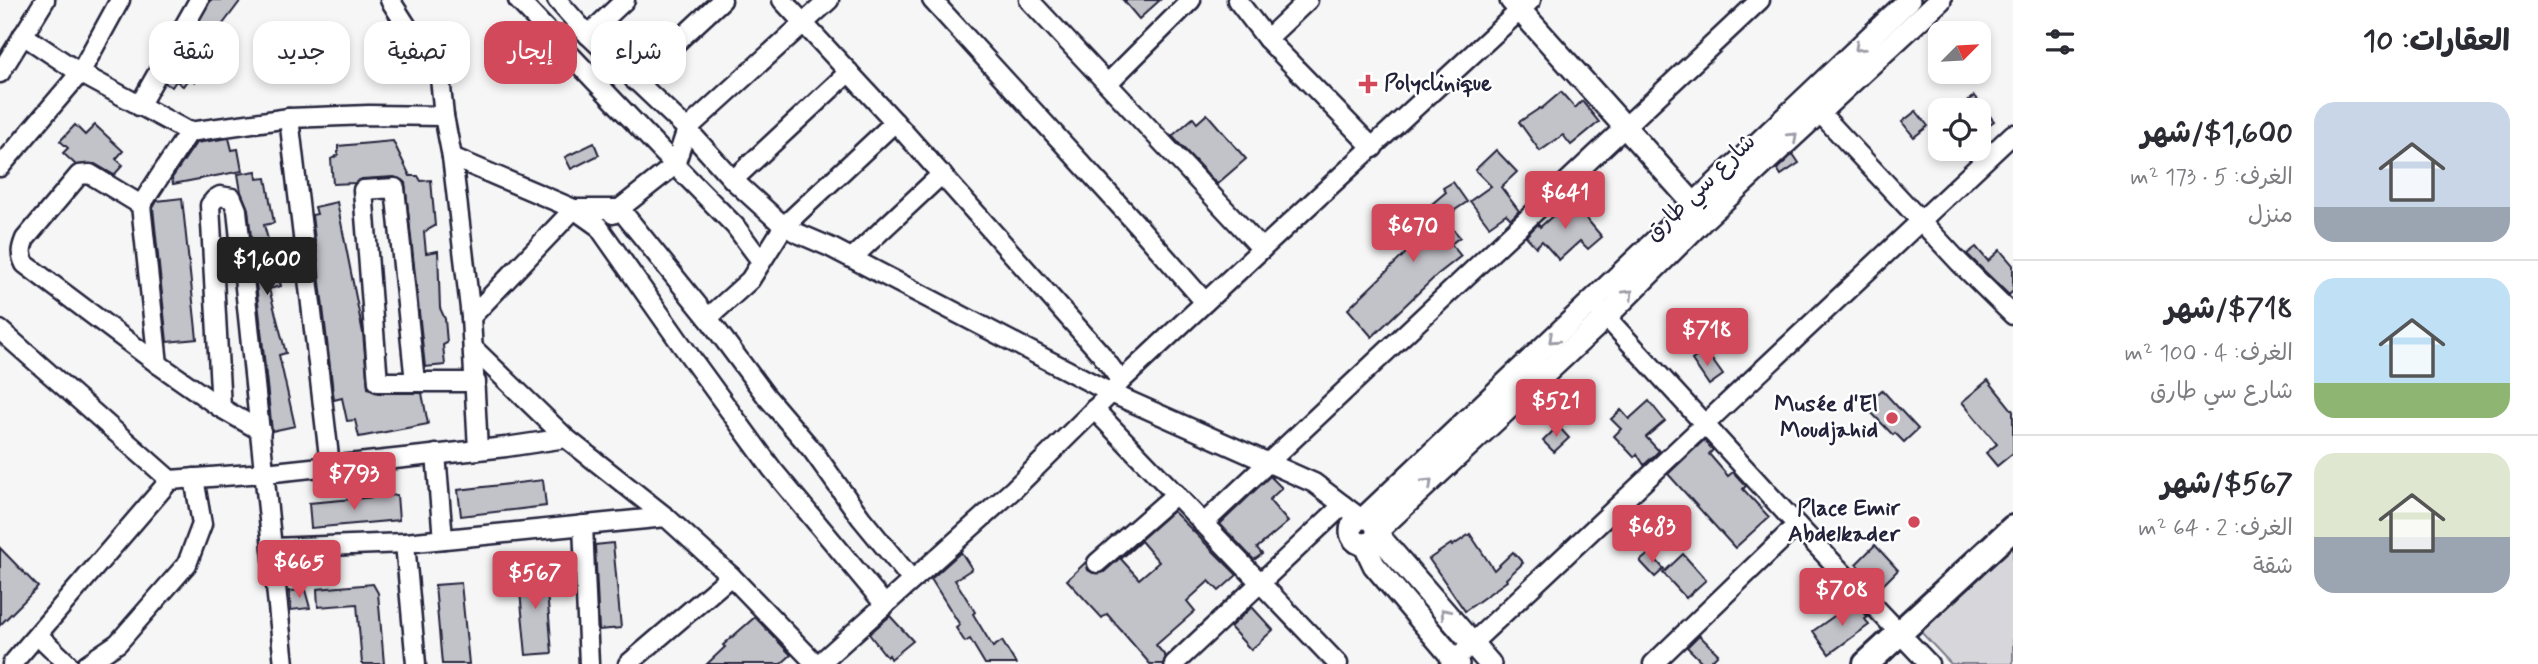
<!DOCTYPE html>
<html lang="ar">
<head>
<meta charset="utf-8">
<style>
  :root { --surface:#fff; --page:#f2f2f3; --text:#2b2b33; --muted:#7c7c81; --line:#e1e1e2; --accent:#d1495b }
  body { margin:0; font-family:Mynerve,"Playpen Sans Arabic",sans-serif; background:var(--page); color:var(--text); direction:rtl; height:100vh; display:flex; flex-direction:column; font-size:26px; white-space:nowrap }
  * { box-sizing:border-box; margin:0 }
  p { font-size:23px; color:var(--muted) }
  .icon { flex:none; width:38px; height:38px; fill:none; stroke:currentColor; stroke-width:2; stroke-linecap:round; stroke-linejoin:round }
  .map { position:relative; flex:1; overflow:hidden; direction:ltr }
  .details { display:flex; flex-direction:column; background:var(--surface); width:525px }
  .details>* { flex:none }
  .top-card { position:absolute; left:21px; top:21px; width:665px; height:63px; direction:rtl; display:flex; gap:14px }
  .needle { width:46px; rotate:66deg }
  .tools { position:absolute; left:1928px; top:21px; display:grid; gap:14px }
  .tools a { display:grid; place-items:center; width:63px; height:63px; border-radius:14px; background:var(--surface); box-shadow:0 4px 10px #0003; font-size:35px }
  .price { position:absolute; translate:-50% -60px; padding:0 16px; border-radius:7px; background:var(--accent); color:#fff; font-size:23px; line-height:46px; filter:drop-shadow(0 2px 4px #0008) }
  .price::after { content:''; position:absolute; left:50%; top:42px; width:21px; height:16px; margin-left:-10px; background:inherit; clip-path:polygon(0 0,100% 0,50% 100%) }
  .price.on { background:#222; color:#fff }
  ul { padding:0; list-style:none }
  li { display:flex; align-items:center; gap:21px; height:175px; padding:0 28px }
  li+li { border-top:2px solid var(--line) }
  li span { display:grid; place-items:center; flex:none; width:196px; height:140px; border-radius:21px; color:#555 }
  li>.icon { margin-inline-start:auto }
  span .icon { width:84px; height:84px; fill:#fffc; stroke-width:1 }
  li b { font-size:30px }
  h2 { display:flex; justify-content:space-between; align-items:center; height:84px; padding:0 28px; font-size:30px }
  .tag { padding:0 24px; border-radius:21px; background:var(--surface); box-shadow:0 4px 10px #0003; font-size:24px; line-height:63px }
  .tag.on { background:var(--accent); color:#fff }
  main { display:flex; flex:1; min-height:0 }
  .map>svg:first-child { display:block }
  .green { fill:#d7d7db; stroke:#7c7c8b; stroke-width:2 }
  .building { fill:#c2c2c9; stroke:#22223b; stroke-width:2; fill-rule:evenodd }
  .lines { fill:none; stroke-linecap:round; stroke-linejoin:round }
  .minor-casing { stroke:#22223b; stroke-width:23 }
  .tertiary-casing { stroke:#22223b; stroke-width:26 }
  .secondary-casing { stroke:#22223b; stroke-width:30 }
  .minor { stroke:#fff; stroke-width:18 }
  .tertiary { stroke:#fff; stroke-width:21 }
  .secondary { stroke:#fff; stroke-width:24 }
  .oneway { stroke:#9c9ca7 }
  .poi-dot { fill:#d1495b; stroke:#fff; stroke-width:2.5 }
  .labels { text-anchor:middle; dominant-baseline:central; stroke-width:5; stroke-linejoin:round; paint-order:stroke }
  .poi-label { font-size:23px; font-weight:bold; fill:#22223b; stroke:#fff; text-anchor:end }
  .street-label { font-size:23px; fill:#22223b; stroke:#fff }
</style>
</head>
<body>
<main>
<section class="details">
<h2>العقارات: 10<svg class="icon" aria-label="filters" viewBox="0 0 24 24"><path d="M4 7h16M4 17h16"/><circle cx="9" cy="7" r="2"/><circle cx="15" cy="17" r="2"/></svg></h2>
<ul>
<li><span style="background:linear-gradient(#c9d6e8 75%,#9aa5b1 0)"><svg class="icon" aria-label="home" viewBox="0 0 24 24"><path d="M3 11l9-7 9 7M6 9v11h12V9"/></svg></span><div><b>$1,600/شهر</b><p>الغرف: 5 · 173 m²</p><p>منزل</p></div></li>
<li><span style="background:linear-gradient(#bfe0f5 75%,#8fb573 0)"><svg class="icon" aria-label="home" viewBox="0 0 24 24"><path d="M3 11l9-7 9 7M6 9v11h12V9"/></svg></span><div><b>$718/شهر</b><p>الغرف: 4 · 100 m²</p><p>شارع سي طارق</p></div></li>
<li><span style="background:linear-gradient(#dfe7d0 60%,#9aa5b1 0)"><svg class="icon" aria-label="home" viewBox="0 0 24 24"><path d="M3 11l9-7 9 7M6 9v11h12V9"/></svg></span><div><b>$567/شهر</b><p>الغرف: 2 · 64 m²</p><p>شقة</p></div></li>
</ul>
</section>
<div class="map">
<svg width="2013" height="664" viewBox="0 0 2013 664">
  <rect width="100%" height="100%" fill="#f6f6f7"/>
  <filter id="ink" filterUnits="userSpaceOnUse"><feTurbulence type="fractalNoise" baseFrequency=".0143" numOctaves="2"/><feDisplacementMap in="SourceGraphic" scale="14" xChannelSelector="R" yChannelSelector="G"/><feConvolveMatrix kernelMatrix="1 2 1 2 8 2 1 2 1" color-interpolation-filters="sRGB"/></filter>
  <g filter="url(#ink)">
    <!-- green -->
    <path class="green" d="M2013 547V664H1951L1921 632Z"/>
    <!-- building -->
    <g class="building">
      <path d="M210 0H241L205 48 214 55 195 82 189 78 183 86 176 81 172 87 165 83Z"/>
      <path d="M1123 0H1160L1139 19Z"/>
      <path d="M1561 92 1575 108 1582 101 1599 122 1571 145 1563 135 1540 151 1519 122 1540 108 1541 109Z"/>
      <path d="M1974 96 1994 121 1979 132V110H1956Z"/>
      <path d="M1916 111 1928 126 1914 137 1902 122Z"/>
      <path d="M1207 114 1246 159 1217 184 1172 136 1193 118 1197 123Z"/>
      <path d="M75 125 85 135 95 125 123 151 116 159 123 165 114 175 95 164 76 165 63 153 68 148 60 141Z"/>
      <path d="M229 138 232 150 238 149 242 171 173 184 172 178 196 143Z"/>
      <path d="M393 141 410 176H418L421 181 431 180 435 226 424 232 426 253 438 251 440 308 445 319 447 343 443 345 445 365 425 367 405 182 394 177 362 179 355 183 333 184 331 159 338 155V146Z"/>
      <path d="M594 143 599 155 571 169 565 157Z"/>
      <path d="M1496 150 1517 172 1501 187 1519 211 1511 219 1506 214 1489 226 1470 201 1491 186 1475 170Z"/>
      <path d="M1793 154 1799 163 1781 175 1777 169Z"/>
      <path d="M256 171 257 179 266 178 274 223 264 225 281 286 269 289 286 353 279 355 295 426 272 431 248 209 241 192 238 174Z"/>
      <path d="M1453 182 1467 202 1443 218 1460 237 1451 244 1461 256 1437 275 1372 337 1348 309 1412 247 1409 243 1418 236 1408 224 1446 192 1443 188Z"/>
      <path d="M182 198 197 339 167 342 153 208 157 201Z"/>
      <path d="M1571 200 1602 237 1588 249 1580 241 1559 260 1542 241 1536 247 1526 236 1538 224 1540 227Z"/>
      <path d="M337 202 363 333 368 388 378 393H422L428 424 359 437 355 420 347 421 342 398 334 400 312 215 317 214 315 207Z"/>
      <path d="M1976 247 1988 261 2000 250 2013 265V291L2009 295 1967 254Z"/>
      <path d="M1705 350 1723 375 1709 385 1692 360Z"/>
      <path d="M1988 380 2013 411V453L1997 466 1986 453 1997 444 1962 402Z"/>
      <path d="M1882 390 1918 429 1904 442 1895 433 1893 435 1865 406Z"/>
      <path d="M1649 401 1665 421 1646 437 1659 451 1644 465 1637 454 1634 457 1614 436 1621 429 1611 419 1621 410 1629 419Z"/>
      <path d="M1558 426 1569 438 1554 452 1543 441Z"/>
      <path d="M1704 440 1713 450 1709 454 1728 476 1733 472 1746 486 1743 489 1769 517 1735 548 1668 474Z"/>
      <path d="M1270 476 1282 488 1269 500 1288 522 1257 548 1262 554 1254 560 1220 524Z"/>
      <path d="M543 480 546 506 461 516 458 490Z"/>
      <path d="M397 495 399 520 311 528 309 503Z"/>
      <path d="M1173 511 1237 575 1219 591 1209 581 1187 601 1195 611 1156 645 1166 657 1163 664H1150L1107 614 1102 618 1067 580 1086 562 1088 570 1093 573 1104 572ZM1141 541 1159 562 1139 579 1121 559Z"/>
      <path d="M1470 534 1494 570 1513 552 1523 563 1506 579 1507 581 1465 611 1429 559 1451 544 1452 546Z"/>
      <path d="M613 543 621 628 599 630 595 545Z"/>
      <path d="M1875 545 1898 570 1879 589 1856 564Z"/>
      <path d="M0 548 38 587 0 625Z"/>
      <path d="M961 552 972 569 955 580 975 612 973 614 993 647 1002 641 1016 664H985L970 639 965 642 956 628 960 625 931 579Z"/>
      <path d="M1650 553 1664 569 1655 577 1640 561Z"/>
      <path d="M1683 554 1706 580 1686 598 1663 573Z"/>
      <path d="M545 567 552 653 526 655 518 570Z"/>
      <path d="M461 583 469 664H442L435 585Z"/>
      <path d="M373 584 378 593 384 664H362L357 604 318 607 317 589Z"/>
      <path d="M305 590 310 608 291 610 289 591Z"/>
      <path d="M1854 602 1868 617 1865 619 1869 625 1829 654 1813 631Z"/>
      <path d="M1252 607 1273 630 1251 650 1230 627Z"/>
      <path d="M890 616 913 641 891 659 889 655 887 657 869 634Z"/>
      <path d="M755 617 791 655 781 664H707L725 647 723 645Z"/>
      <path d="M1699 635 1718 654 1708 664H1704L1687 647Z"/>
    </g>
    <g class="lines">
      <!-- minor casing -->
      <g class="minor-casing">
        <g id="minor">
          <path d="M390 0 440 78 444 116 452 157 471 317 478 450"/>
          <path d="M518 0 675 165 687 129 829 0"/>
          <path d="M557 0 588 35 687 129 733 180 777 220 795 232 830 247 1111 393 1014 489 819 664"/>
          <path d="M782 0 895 122 1101 354 1121 381"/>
          <path d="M932 0 1132 219 1205 302"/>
          <path d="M1029 0 1262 249 1121 381 1111 393 1314 483 1360 518"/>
          <path d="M1237 0 1267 39 1373 148"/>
          <path d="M23 35 80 73 189 132 289 118 369 115 444 116"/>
          <path d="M588 35 625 0"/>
          <path d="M1267 39 1308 0"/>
          <path d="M0 73 45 0"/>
          <path d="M635 81 722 0"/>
          <path d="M1108 83 1191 0"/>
          <path d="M1810 102 1959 262 2013 315"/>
          <path d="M139 106 199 0"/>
          <path d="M289 118 330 465"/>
          <path d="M452 157 574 209 471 317"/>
          <path d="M0 167 80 73 120 0"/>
          <path d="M733 180 849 72"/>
          <path d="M395 188 415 382H378L363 190Z"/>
          <path d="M141 205 90 174 79 175 25 239C21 249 20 254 25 264L158 364 141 205 189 132"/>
          <path d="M574 209H620L708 318 766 396 813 451 861 518 912 580"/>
          <path d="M574 209 598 226 681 344 772 469 885 605"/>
          <path d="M613 214 675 165 735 226 761 261"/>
          <path d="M1262 249 1531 0"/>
          <path d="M852 258 942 174"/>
          <path d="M1597 307 1797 525 1929 664"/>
          <path d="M708 318 750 280 784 226 895 122"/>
          <path d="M0 330 170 480"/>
          <path d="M473 348 566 438"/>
          <path d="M158 364 221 408 261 431"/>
          <path d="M415 382H476"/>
          <path d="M221 408 210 205 215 199 220 196 232 198 237 210 284 664"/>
          <path d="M1094 409 1338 664"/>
          <path d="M436 454 443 539"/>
          <path d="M1203 524 1760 0"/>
          <path d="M583 525 589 664"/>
          <path d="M272 548 405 543"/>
          <path d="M1097 563 1176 494"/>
          <path d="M38 635 68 664"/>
          <path d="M12 664 170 480 265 473 506 447 566 438 666 517 731 576 816 664"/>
          <path d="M87 664 118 643 187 564 202 524 194 478"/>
          <path d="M416 664 405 543 666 517"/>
          <path d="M628 664 731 576"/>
          <path d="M1174 664 1343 505"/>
          <path d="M1450 664 2013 134"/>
          <path d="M1653 664 1797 525"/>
        </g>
      </g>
      <!-- tertiary casing -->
      <g class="tertiary-casing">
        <g id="tertiary">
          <path d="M1511 0 1701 212"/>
          <path d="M1365 517 1909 0"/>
          <circle cx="1364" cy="531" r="13"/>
          <path d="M1378 530 1606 317 1705 218 1940 0"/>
          <path d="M1377 534 1490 664"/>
          <path d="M1364 544 1374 565 1458 664"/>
        </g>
      </g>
      <!-- secondary casing -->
      <g class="secondary-casing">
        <path id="secondary" d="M1866 664 2013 528"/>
      </g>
      <!-- minor -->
      <use href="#minor" class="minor"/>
      <!-- tertiary -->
      <use href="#tertiary" class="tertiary"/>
      <!-- secondary -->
      <use href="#secondary" class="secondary"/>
    </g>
    <!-- one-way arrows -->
    <defs><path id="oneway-chevron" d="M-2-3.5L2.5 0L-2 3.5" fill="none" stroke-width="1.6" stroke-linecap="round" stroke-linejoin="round" transform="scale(1.75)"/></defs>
    <g class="oneway">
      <use href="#oneway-chevron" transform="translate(1859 47) rotate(137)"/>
      <use href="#oneway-chevron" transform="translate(1793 137) rotate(-43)"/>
      <use href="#oneway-chevron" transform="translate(1629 294) rotate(-45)"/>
      <use href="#oneway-chevron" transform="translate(1553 339) rotate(137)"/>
      <use href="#oneway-chevron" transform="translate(1428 483) rotate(-43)"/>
      <use href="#oneway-chevron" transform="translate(1445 613) rotate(-131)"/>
    </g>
  </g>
  <!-- markers -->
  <g class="poi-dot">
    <path d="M1364.5 73.5h7v7h7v7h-7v7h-7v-7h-7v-7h7z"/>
    <circle cx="1892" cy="418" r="7"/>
    <circle cx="1914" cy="522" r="7"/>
  </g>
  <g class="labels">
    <!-- poi labels -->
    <g class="poi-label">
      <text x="1384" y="84" text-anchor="start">Polyclinique</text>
      <text x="1878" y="405">Musée d'El<tspan x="1878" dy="26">Moudjahid</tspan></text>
      <text x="1900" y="509">Place Emir<tspan x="1900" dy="26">Abdelkader</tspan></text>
    </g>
    <!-- street labels -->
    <g class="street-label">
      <text transform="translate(1701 188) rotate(-44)">شارع سي طارق</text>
    </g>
  </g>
</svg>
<div class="tools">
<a><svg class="needle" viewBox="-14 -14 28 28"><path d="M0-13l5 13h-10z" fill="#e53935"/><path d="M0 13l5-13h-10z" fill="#7c7c81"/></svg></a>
<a><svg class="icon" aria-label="locate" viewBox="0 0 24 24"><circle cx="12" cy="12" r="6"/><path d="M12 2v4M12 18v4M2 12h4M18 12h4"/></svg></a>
</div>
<b class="price" style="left:1565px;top:231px">$641</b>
<b class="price" style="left:1413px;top:264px">$670</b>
<b class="price on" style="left:267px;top:297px">$1,600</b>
<b class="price" style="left:1707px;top:368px">$718</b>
<b class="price" style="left:1556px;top:439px">$521</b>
<b class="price" style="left:354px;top:512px">$793</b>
<b class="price" style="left:1652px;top:565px">$683</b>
<b class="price" style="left:299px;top:600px">$665</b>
<b class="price" style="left:535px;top:611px">$567</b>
<b class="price" style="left:1842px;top:628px">$708</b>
<div class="top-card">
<a class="tag">شراء</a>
<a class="tag on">إيجار</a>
<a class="tag">تصفية</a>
<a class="tag">جديد</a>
<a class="tag">شقة</a>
</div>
</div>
</main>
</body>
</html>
